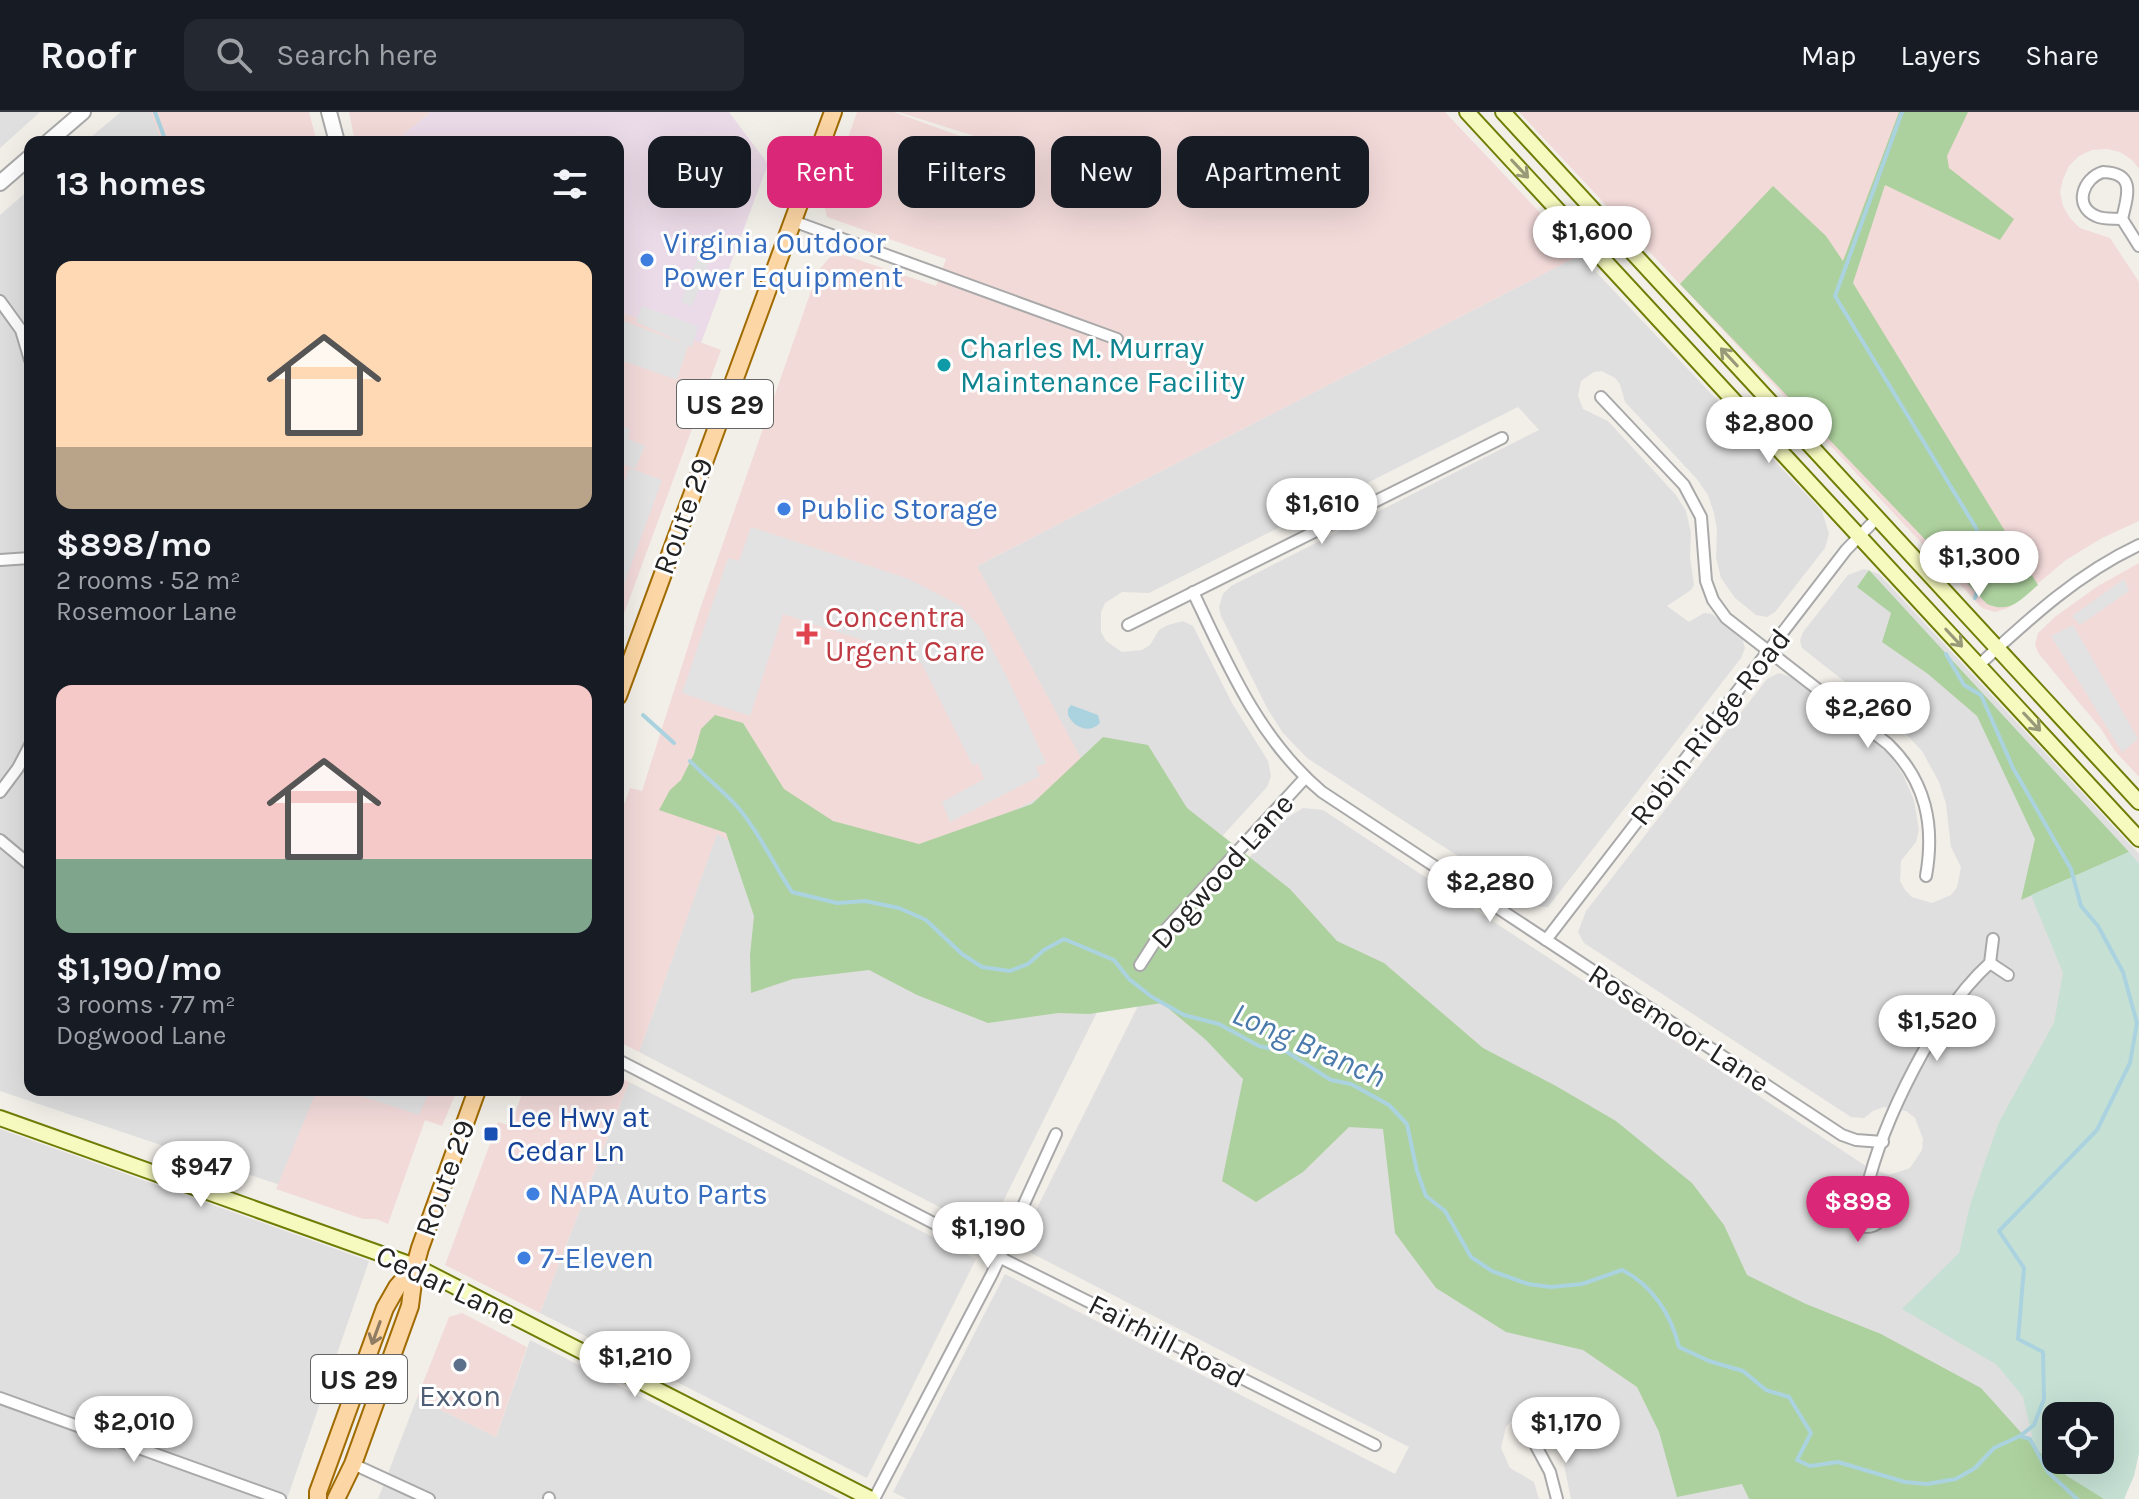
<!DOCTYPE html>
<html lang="en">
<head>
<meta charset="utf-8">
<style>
  :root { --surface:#171b24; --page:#242831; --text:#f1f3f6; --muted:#9ea1a6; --line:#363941; --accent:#db2777 }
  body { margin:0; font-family:Karla,sans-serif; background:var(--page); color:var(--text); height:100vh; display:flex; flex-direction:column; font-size:30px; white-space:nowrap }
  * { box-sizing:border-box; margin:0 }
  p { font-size:26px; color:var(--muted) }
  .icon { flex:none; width:44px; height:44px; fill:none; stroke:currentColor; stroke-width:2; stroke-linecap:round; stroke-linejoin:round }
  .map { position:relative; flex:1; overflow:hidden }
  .drawer { position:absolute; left:24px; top:24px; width:600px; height:960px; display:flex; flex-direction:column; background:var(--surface); border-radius:16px; box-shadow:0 8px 32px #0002 }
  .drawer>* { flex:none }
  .guide { position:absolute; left:648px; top:24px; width:760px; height:72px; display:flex; gap:16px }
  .tools { position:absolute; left:2042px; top:1290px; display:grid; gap:16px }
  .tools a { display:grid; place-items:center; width:72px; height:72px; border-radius:16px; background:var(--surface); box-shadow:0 8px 32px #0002; font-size:40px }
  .price { position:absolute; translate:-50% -68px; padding:0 18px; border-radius:28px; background:#fff; color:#222; font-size:26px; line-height:52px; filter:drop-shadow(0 2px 4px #0008) }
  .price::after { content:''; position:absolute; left:50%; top:48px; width:24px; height:18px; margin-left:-12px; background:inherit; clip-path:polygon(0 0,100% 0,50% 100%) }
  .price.current { background:var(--accent); color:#fff }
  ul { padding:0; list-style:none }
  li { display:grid; align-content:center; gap:16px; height:424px; padding:0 32px }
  li span { display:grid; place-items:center; height:248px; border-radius:16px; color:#555 }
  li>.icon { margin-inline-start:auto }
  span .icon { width:144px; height:144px; fill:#fffc; stroke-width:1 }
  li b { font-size:34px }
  h2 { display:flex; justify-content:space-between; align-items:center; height:96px; padding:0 32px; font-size:34px }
  .chip { padding:0 28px; border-radius:16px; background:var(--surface); box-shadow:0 8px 32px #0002; font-size:28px; line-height:72px }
  .chip.current { background:var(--accent); color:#fff }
  header { display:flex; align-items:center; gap:48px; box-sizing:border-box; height:112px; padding:0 40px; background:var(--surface); border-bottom:2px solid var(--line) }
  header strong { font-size:38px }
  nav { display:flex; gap:44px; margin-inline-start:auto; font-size:28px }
  .search { width:560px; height:72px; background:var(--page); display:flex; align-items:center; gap:20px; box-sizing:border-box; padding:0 28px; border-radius:16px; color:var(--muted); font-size:30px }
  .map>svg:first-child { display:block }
  .residential { fill:#e0dfdf; fill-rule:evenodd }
  .commercial { fill:#f2dad9 }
  .industrial { fill:#ebdbe8 }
  .forest { fill:#add19e }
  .wetland { fill:#c6e0d4; fill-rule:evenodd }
  .parking { fill:#e2e2e2 }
  .water { fill:#aad3df }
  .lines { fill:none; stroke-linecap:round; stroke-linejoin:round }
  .stream { stroke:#aad3df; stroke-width:4 }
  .minor-casing { stroke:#a9a9a9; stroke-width:14 }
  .tertiary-casing { stroke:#a9a9a9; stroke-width:18 }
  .secondary-casing { stroke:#707d05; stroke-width:18 }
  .primary-casing { stroke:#a06b00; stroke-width:20 }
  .minor { stroke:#fff; stroke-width:10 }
  .tertiary { stroke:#fff; stroke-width:14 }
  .secondary { stroke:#f7fabf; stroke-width:14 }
  .primary { stroke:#fcd6a4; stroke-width:16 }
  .oneway { stroke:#979978 }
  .oneway2 { stroke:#8f7c63 }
  .shop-dot { fill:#3f7fe0; stroke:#fff; stroke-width:3 }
  .culture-dot { fill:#0f9aa8; stroke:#fff; stroke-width:3 }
  .health-dot { fill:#e0444e; stroke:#fff; stroke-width:3 }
  .transit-dot { fill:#1a4fb4; stroke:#fff; stroke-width:3 }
  .service-dot { fill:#5c6f8a; stroke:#fff; stroke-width:3 }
  .labels { text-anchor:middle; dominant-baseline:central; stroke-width:6; stroke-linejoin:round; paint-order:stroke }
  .shield { fill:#fff; stroke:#646464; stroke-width:2 }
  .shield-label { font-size:28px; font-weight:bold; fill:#222 }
  .shop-label { font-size:30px; fill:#366cbe; stroke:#fff; text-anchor:start }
  .culture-label { font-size:30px; fill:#0d838f; stroke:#fff; text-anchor:start }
  .street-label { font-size:30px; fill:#222; stroke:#fff }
  .health-label { font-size:30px; fill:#be3a42; stroke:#fff; text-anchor:start }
  .transit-label { font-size:30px; fill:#164399; stroke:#fff; text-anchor:start }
  .service-label { font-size:30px; fill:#4e5e75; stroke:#fff }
  .water-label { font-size:32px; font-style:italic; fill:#4a7aab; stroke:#fff }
</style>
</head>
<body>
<header>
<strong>Roofr</strong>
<div class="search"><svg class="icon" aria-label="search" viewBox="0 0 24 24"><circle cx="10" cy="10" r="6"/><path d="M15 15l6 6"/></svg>Search here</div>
<nav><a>Map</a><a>Layers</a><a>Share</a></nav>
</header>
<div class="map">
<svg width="2139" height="1387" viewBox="0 0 2139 1387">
  <rect width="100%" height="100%" fill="#f2efe9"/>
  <!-- residential -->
  <g class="residential">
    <path d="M0 0H40L0 36Z"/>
    <path d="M121 0H178L189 30H85Z"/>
    <path d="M30 77V978H346L292 1077 0 979V103Z"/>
    <path d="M1580 143 1822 399 1829 422 1825 436 1775 500 1767 505 1756 503 1735 486 1721 466 1716 446 1717 418 1714 401 1708 383 1696 366 1625 290 1620 272 1615 266 1602 259 1594 260 1581 269 1578 284 1583 297 1608 309 1676 383 1686 399 1691 421 1690 445 1694 473 1691 478 1667 494 1689 510 1704 501 1712 502 1742 526 1745 536 1741 546 1548 795 1535 794 1307 646 1283 621 1267 596 1221 504 1219 495 1223 482 1231 474 1539 318 1518 295 1149 481 1122 480 1105 491 1101 500V520L1106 529 1122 540 1142 538 1150 533 1159 518 1168 513 1183 509 1193 514 1232 591 1268 649 1271 664 1267 675 1146 808 1112 870 988 1120 639 940 717 721 836 787 977 454Z"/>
    <path d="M1864 457 1879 462 2139 742V1289L2096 1387H1571L1564 1353 1567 1325 1562 1314 1545 1301 1534 1299 1513 1307 1506 1315 1501 1336 1510 1356 1534 1370 1539 1387H907L893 1380 1005 1162 1395 1362 1409 1335 1033 1142 1028 1137 1024 1127 1025 1120 1153 864 1189 811 1285 707 1303 696 1323 698 1869 1056 1889 1063 1910 1056 1922 1038 1923 1027 1915 1006 1906 999 1884 995 1873 999 1864 1006 1851 1005 1584 831 1578 820 1586 799 1767 567 1779 561 1794 566 1873 627 1892 646 1903 663 1914 688 1919 718 1916 730 1901 749 1900 769 1905 778 1912 785 1932 791 1951 783 1957 775 1961 755 1951 735 1946 692 1939 670 1922 639 1891 606 1802 536 1800 528 1803 520 1848 463ZM2056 1304H2100V1348H2056Z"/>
    <path d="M629 970 976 1147 867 1366 540 1201Z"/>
    <path d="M0 1017 369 1149 287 1387H0Z"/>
    <path d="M530 1228 840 1387H378L417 1286 496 1325Z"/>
  </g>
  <!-- commercial -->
  <g class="commercial">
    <path d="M151 0H309L317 30H161Z"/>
    <path d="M349 0H431L394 30H355Z"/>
    <path d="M857 0H894L982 32 984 27 898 0H1445L1580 143 977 454 1089 661 835 787 717 722 639 940 618 929V709L630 676 642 679 700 497 818 159 830 145 844 143 936 174 946 147 827 105 824 94Z"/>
    <path d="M1519 0H2139V57L2132 48 2120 40 2107 37 2092 38 2079 44 2069 54 2063 67 2060 80 2063 94 2070 106 2080 116 2110 126 2139 170V409L2102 426 2066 448 2008 496 1995 500 1982 496Z"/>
    <path d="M618 199 721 238 618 518Z"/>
    <path d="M2139 451V665L2115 639 2101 617 2039 542 2035 533 2038 521 2056 504 2098 474Z"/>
    <path d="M618 965 629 970 540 1201 445 1153 498 1010 511 1014 523 978H618Z"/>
    <path d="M317 978H457L442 1014 425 1008 388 1112 376 1107H363L276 1077Z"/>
    <path d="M462 1201 527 1235 496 1325 417 1286 449 1205Z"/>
  </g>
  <!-- industrial -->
  <path class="industrial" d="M431 0H729L768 52 701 231 618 199V30H394Z"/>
  <!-- forest -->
  <g class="forest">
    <path d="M1899 0H1968L1947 44 1949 56 2014 107 2000 128 1885 73 1853 171 2038 473C2020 488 2010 502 1987 492L1680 172 1773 74 1826 124 1843 149Z"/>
    <path d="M1869 458 2129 740 2021 788 2035 727 1977 604 1928 562 1882 530 1891 501 1857 475Z"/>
    <path d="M715 603 743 611 784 677 833 709 919 732 1032 692 1103 625 1148 633 1187 696 1290 777 1337 829 1384 851 1483 936 1556 974 1616 1009 1692 1071 1724 1113 1747 1163 1806 1192 1881 1222 1981 1276 2035 1336 2104 1387H1749L1742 1372 1677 1385 1659 1320 1637 1275 1583 1238 1506 1220 1436 1176 1395 1121 1383 1017 1349 1015 1303 1060 1256 1090 1222 1069 1243 967 1206 928 1162 891 1089 902 1058 901 988 911 917 883 869 858 793 867 751 881 750 843 754 804 726 721 659 698 670 678 681 668 694 642 701 617Z"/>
  </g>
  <!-- wetland -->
  <path class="wetland" d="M2129 740 2139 752V1341L2134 1364 2124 1387H2104L2067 1364 2035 1336 2023 1285 1997 1253 1902 1197 1959 1141 1970 1093 1999 1010 2054 911 2063 861 2031 783ZM2056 1304H2100V1348H2056Z"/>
  <!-- parking -->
  <g class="parking">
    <path d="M699 141 711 145 692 194 681 190Z"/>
    <path d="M642 194 698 214 692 235 688 234 677 268 618 247V207L687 233 636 210Z"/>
    <path d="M618 312 630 317 628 327 645 334 635 357 618 350Z"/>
    <path d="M629 356 662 368 618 489V387Z"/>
    <path d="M751 415 909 467 961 494 981 516 1007 565 1046 651 1036 655 1040 664 950 710 942 690 984 667 978 651 973 654 922 552 914 545 783 502 750 604 682 581 728 446 739 449Z"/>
    <path d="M2124 467 2129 479 2080 513 2072 504Z"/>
    <path d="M2073 513 2138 627 2122 640 2051 524Z"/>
    <path d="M360 978H430L419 1003 358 983Z"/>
  </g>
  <!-- water -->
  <path class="water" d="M1071 593 1098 603 1100 611C1090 622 1074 616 1068 603V597Z"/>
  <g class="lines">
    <!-- stream -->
    <g class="stream">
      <path d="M155 0 166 30"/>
      <path d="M1902 0 1835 184 1976 416C1985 446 1986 456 1975 486"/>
      <path d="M643 603 674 631"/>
      <path d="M690 649C706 666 726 681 741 699 761 724 774 753 792 780L837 791 865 789 899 796 926 808 962 842 982 855 1010 859 1028 852 1044 838 1064 827 1114 848 1129 867 1152 885 1184 903 1219 912 1259 934 1287 940 1331 968 1351 972 1389 993 1407 1012 1417 1059 1426 1084 1445 1099 1471 1145 1492 1159 1528 1172 1551 1175 1582 1172 1622 1158C1652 1173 1671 1202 1679 1235L1709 1249 1743 1259 1766 1278 1789 1285 1811 1321 1797 1348 1810 1354 1838 1350 1905 1370 1927 1372 1956 1367 1975 1356 1994 1336 2020 1324 2034 1313 2044 1287 2043 1240 2018 1227 2024 1156 1999 1119 2097 1018 2130 951 2137 911 2123 860 2098 814 2081 794 2071 757 2013 656 1981 583 1964 573 1946 542"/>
      <path d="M2020 1324 2030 1327 2048 1360 2077 1387"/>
    </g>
    <!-- minor casing -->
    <g class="minor-casing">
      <g id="minor">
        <path d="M2103 60C2137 61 2127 85 2122 107 2114 106 2104 108 2096 104 2073 94 2083 66 2103 60Z"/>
        <path d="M2122 107 2139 134"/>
        <path d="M793 109 1117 227"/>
        <path d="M0 189 21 218 30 248"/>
        <path d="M1601 285 1684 373 1701 405 1706 469 1713 488 1726 506 1888 632C1926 669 1935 713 1926 764"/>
        <path d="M0 448 30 446"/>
        <path d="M1193 480C1227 552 1259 627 1322 680L1842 1023 1856 1028 1883 1030"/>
        <path d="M1128 513 1502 326"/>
        <path d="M1979 553C2029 507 2077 462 2139 433"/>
        <path d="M0 680 18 656 30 633"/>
        <path d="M0 728 30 753"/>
        <path d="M1546 828 1846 438 1878 405"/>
        <path d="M1990 851 2008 863"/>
        <path d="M1140 853 1156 828 1305 666"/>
        <path d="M618 948 1005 1148 1375 1333"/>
        <path d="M1866 1080C1882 1010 1936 899 1990 851L1993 827"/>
        <circle cx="1867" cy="1098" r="17"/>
        <path d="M0 1286 280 1387"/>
        <path d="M1536 1334 1550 1360 1557 1387"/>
        <path d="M353 1352 429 1387"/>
        <path d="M549 1387V1386"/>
        <path d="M874 1387 992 1162 1056 1022"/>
      </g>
    </g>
    <!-- tertiary casing -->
    <g class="tertiary-casing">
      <g id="tertiary">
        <path d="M329 0 337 30"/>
        <path d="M48 30 83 0"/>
        <path d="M0 71 30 45"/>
      </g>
    </g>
    <!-- secondary casing -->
    <g class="secondary-casing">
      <g id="secondary">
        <path d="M1467 0 2139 727"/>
        <path d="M1503 0 2139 690"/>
        <path d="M0 1006 415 1154 871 1387"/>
      </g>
    </g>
    <!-- primary casing -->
    <g class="primary-casing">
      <g id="primary">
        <path d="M618 584 833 0"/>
        <path d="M318 1387V1380L385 1196 397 1175 415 1154"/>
        <path d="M336 1387 353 1352 410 1194 415 1154 420 1136 477 978"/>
      </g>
    </g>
    <!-- minor -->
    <use href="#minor" class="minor"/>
    <!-- tertiary -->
    <use href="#tertiary" class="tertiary"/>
    <!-- secondary -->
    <use href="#secondary" class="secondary"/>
    <!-- primary -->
    <use href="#primary" class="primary"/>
  </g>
  <!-- one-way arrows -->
  <defs><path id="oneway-shaft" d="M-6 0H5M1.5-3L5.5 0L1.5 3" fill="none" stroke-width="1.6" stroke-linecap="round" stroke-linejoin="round" transform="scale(2)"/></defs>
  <g class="oneway">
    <use href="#oneway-shaft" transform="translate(1520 57) rotate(47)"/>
    <use href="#oneway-shaft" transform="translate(1729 245) rotate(-133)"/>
    <use href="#oneway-shaft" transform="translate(1954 526) rotate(47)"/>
    <use href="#oneway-shaft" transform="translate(2032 610) rotate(47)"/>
  </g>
  <use class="oneway2" href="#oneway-shaft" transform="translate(376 1221) rotate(110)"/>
  <!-- markers -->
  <g class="shop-dot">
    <circle cx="647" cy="148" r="8"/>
    <circle cx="784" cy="397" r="8"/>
    <circle cx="533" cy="1082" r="8"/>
    <circle cx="524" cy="1146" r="8"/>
  </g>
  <circle class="culture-dot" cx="944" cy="253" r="8"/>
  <path class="health-dot" d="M803 510h8v8h8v8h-8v8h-8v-8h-8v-8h8z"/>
  <rect class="transit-dot" x="483" y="1014" width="16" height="16" rx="4"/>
  <circle class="service-dot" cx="460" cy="1253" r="8"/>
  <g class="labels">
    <!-- shield labels -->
    <g class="shield">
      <rect x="677" y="268" width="96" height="48" rx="6"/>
      <rect x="311" y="1243" width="96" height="48" rx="6"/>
    </g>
    <g class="shield-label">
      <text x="725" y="292">US 29</text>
      <text x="359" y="1267">US 29</text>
    </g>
    <!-- shop labels -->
    <g class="shop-label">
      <text x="663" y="131">Virginia Outdoor<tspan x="663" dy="34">Power Equipment</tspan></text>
      <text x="800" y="397">Public Storage</text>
      <text x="549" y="1082">NAPA Auto Parts</text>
      <text x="540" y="1146">7-Eleven</text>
    </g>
    <!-- culture labels -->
    <g class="culture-label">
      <text x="960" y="236">Charles M. Murray<tspan x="960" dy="34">Maintenance Facility</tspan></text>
    </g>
    <!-- street labels -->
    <g class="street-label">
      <text transform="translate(683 404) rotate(-70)">Route 29</text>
      <text transform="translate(1710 615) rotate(-52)">Robin Ridge Road</text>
      <text transform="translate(1222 759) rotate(-48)">Dogwood Lane</text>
      <text transform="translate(1679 916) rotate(33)">Rosemoor Lane</text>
      <text transform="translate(445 1066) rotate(-70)">Route 29</text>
      <text transform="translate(446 1173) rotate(25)">Cedar Lane</text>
      <text transform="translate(1167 1229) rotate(27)">Fairhill Road</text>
    </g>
    <!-- health labels -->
    <g class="health-label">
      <text x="825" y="505">Concentra<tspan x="825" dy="34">Urgent Care</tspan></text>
    </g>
    <!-- transit labels -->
    <g class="transit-label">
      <text x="507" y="1005">Lee Hwy at<tspan x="507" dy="34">Cedar Ln</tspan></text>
    </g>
    <!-- service labels -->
    <g class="service-label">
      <text x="460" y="1284">Exxon</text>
    </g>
    <!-- water labels -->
    <g class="water-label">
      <text transform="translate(1309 933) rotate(24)">Long Branch</text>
    </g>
  </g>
</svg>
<div class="tools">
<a><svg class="icon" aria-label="locate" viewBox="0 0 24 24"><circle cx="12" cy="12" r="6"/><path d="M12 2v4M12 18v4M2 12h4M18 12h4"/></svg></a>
</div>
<b class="price" style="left:1592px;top:162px">$1,600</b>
<b class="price" style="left:1769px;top:353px">$2,800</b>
<b class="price" style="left:1322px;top:434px">$1,610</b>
<b class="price" style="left:1979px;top:487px">$1,300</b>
<b class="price" style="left:1868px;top:638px">$2,260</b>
<b class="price" style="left:1490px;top:812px">$2,280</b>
<b class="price" style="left:1937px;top:951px">$1,520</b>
<b class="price" style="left:201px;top:1097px">$947</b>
<b class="price current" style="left:1858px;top:1132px">$898</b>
<b class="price" style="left:988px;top:1158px">$1,190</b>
<b class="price" style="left:635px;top:1287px">$1,210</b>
<b class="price" style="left:134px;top:1352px">$2,010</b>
<b class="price" style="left:1566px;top:1353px">$1,170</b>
<div class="guide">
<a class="chip">Buy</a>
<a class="chip current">Rent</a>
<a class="chip">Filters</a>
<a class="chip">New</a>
<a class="chip">Apartment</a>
</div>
<section class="drawer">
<h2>13 homes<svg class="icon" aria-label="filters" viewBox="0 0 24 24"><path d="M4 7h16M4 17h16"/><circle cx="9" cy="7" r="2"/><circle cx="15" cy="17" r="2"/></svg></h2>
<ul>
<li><span style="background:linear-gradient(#ffd9b3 75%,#b9a48a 0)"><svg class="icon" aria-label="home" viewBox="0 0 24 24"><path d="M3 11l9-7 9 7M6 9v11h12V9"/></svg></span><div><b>$898/mo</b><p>2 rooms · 52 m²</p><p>Rosemoor Lane</p></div></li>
<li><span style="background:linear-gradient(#f6c9c9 70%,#7fa58c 0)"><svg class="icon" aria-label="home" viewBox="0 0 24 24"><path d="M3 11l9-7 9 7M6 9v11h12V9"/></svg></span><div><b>$1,190/mo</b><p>3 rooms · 77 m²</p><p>Dogwood Lane</p></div></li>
</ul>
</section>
</div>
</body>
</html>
